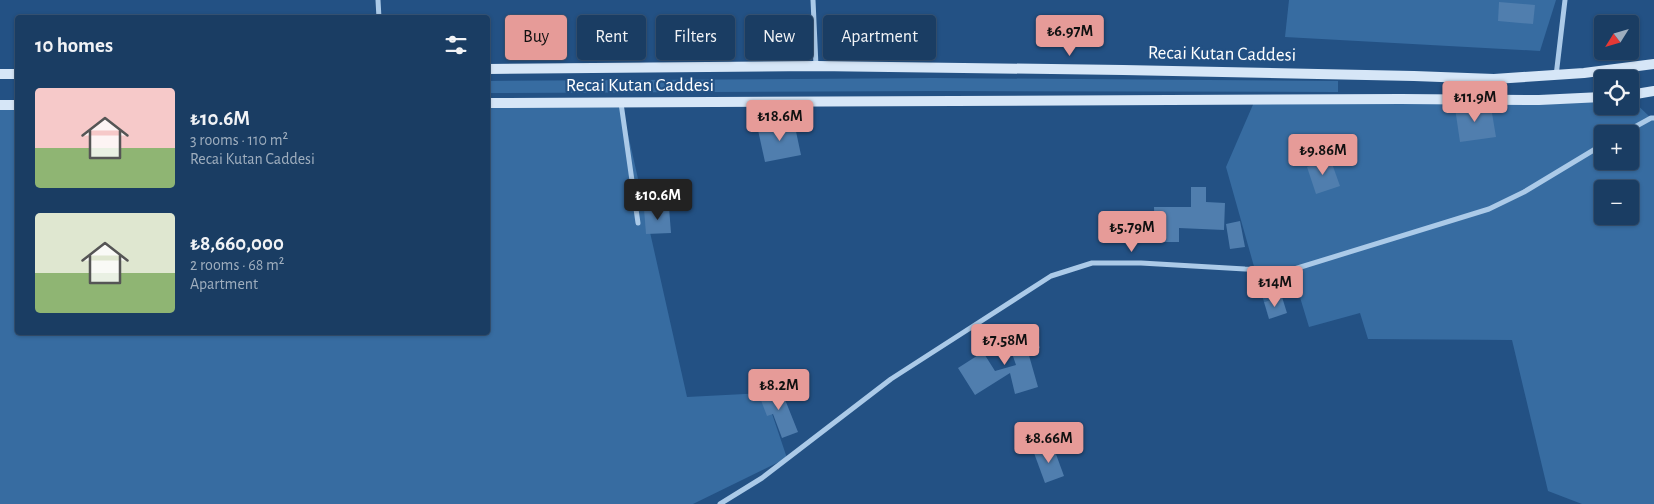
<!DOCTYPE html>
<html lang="en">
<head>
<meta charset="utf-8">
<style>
  :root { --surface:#1a3d63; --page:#234469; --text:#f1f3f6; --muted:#9faebe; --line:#385678; --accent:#e69b98 }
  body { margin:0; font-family:"Alegreya Sans",sans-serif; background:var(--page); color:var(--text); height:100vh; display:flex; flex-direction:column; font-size:19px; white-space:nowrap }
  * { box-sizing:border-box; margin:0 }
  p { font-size:16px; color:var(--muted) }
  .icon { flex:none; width:28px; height:28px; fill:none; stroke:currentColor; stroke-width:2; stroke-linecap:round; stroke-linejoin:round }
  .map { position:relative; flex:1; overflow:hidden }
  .panel { position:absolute; left:15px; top:15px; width:475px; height:320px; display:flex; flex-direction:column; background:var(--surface); border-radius:5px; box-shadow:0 1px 4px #0004,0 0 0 1px var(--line) }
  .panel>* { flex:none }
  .guide { position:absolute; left:505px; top:15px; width:475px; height:45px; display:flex; gap:10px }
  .needle { width:32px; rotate:233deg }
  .fabs { position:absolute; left:1594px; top:15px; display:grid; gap:10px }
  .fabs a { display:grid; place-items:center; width:45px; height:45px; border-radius:5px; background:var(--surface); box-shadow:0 1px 4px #0004,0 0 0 1px var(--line); font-size:25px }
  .price { position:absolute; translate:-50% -42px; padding:0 11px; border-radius:5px; background:var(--accent); color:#111; font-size:16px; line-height:32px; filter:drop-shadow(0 1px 2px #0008) }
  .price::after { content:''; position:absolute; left:50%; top:30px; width:15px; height:11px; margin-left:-8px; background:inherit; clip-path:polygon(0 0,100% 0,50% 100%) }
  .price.active { background:#222; color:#fff }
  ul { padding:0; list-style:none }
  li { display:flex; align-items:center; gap:15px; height:125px; padding:0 20px }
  li span { display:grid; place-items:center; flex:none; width:140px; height:100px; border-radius:5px; color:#555 }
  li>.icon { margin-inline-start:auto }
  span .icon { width:60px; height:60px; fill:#fffc; stroke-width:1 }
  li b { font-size:21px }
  h2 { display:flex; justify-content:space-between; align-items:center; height:60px; padding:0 20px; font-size:21px }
  .chip { padding:0 18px; border-radius:5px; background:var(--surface); box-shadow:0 1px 4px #0004,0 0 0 1px var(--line); font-size:18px; line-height:45px }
  .chip.active { background:var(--accent); color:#111 }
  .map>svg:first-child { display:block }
  .green { fill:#376ca1; fill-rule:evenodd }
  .building { fill:#507eae }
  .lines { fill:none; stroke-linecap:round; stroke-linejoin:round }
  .minor { stroke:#abcae8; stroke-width:5 }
  .secondary { stroke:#d6e6f7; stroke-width:10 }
  .labels { text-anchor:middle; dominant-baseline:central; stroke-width:4.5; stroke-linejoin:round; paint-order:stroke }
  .street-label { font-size:19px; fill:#fff; stroke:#235184 }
</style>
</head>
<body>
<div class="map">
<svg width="1654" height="504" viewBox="0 0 1654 504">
  <rect width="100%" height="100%" fill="#235184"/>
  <!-- green -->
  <g class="green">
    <path d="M1289 0H1556L1540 51 1285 37Z"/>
    <path d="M933 78 1338 81V92L937 91 488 93V81Z"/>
    <path d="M1602 95V106H1630V98L1651 118H1654V504H1582L1548 491 1512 340 1368 339 1360 313 1309 327 1299 294 1264 302 1226 167 1255 100ZM1602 134H1630V161H1602ZM1602 189H1630V216H1602Z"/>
    <path d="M488 103H621L687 397 765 393 787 458 693 504H0V105H17L18 332H488Z"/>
  </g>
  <!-- building -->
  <g class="building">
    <path d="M1499 2 1535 5 1533 24 1498 21Z"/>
    <path d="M1466 106 1491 107 1496 137 1460 142 1455 108Z"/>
    <path d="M794 122 801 155 765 162 758 130Z"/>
    <path d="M1330 158 1340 186 1316 194 1307 167Z"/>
    <path d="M1191 187H1206V202L1225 203 1224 230 1179 228V242H1155L1154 207H1191Z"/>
    <path d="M669 207 671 233 646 234 644 209Z"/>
    <path d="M1240 221 1245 247 1230 249 1226 224Z"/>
    <path d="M1282 297 1287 313 1269 319 1264 302Z"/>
    <path d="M1033 328 1040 348 1028 352 1038 387 1015 394 1010 373 975 395 958 368 983 352 995 371 1016 365 1006 336Z"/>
    <path d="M780 387 798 432 782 438 773 414 767 416 759 395Z"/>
    <path d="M1053 446 1064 476 1045 483 1034 453Z"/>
  </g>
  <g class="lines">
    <!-- minor -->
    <g class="minor">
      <path d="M378 0 379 18"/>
      <path d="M813 0 816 66"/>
      <path d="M1556 76 1565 0"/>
      <path d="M621 103 638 223"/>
      <path d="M1622 134 1651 118H1654"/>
      <path d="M720 504 762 478 891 379 1051 276 1092 263H1141L1245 269 1291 270 1489 209 1524 192 1602 145"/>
    </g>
    <!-- secondary -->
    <g class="secondary">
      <path d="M488 69 816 66 1123 70 1414 76 1494 79 1584 73 1654 64"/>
      <path d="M0 74H18"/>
      <path d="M1630 95 1654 91"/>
      <path d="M488 103 1401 99 1539 100 1602 97"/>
      <path d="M0 105H18"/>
    </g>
  </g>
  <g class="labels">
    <!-- street labels -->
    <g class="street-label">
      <text transform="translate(1222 54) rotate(1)">Recai Kutan Caddesi</text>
      <text x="640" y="85">Recai Kutan Caddesi</text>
    </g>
  </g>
</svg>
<div class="fabs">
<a><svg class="needle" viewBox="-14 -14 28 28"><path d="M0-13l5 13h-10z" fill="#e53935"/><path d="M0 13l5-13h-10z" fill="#9faebe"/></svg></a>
<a><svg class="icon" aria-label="locate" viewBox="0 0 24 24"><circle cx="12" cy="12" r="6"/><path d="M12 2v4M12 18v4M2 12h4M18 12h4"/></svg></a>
<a>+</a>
<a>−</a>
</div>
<b class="price" style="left:1070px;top:57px">₺6.97M</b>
<b class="price" style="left:1475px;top:123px">₺11.9M</b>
<b class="price" style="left:780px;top:142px">₺18.6M</b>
<b class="price" style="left:1323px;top:176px">₺9.86M</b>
<b class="price active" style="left:658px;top:221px">₺10.6M</b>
<b class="price" style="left:1132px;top:253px">₺5.79M</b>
<b class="price" style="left:1275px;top:308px">₺14M</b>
<b class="price" style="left:1005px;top:366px">₺7.58M</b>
<b class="price" style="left:779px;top:411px">₺8.2M</b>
<b class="price" style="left:1049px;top:464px">₺8.66M</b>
<div class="guide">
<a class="chip active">Buy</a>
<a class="chip">Rent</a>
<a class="chip">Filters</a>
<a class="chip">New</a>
<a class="chip">Apartment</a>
</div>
<section class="panel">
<h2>10 homes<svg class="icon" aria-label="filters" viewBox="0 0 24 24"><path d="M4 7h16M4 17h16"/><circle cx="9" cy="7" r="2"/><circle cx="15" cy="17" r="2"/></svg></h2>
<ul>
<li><span style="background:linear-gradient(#f6c9c9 60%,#8fb573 0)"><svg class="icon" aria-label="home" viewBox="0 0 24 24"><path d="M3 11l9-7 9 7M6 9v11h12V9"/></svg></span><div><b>₺10.6M</b><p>3 rooms · 110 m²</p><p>Recai Kutan Caddesi</p></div></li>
<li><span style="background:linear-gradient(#dfe7d0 60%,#8fb573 0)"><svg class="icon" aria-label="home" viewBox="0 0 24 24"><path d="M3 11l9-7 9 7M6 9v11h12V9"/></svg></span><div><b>₺8,660,000</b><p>2 rooms · 68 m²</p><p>Apartment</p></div></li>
</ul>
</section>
</div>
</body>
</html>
